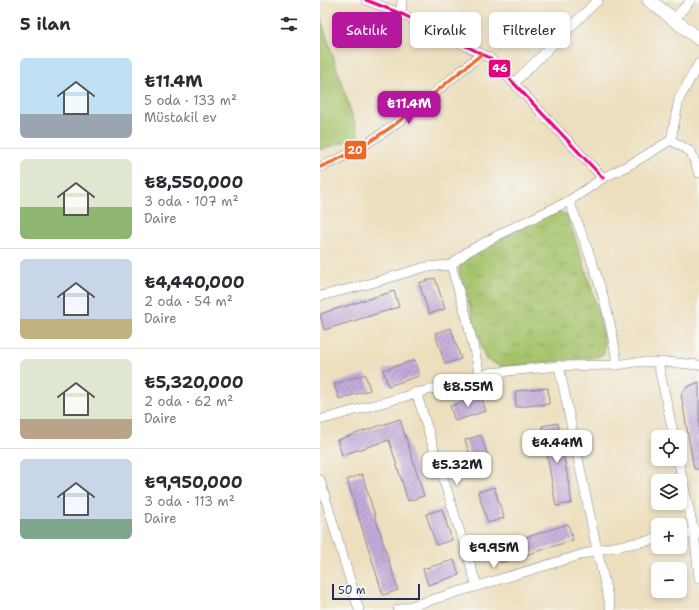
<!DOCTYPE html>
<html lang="tr">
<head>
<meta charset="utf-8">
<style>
  :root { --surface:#fff; --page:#f2f2f3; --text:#2b2b33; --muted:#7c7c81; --line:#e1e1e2; --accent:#b5179e }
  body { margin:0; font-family:"Shantell Sans",sans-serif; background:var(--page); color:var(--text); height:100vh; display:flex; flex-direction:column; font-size:15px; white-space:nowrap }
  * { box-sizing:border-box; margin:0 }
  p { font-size:13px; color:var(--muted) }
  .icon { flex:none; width:22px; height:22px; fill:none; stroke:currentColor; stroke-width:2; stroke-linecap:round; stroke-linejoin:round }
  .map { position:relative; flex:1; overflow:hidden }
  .sheet { display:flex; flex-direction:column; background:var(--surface); width:320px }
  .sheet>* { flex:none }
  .top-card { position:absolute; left:12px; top:12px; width:307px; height:36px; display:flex; gap:8px }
  .tools { position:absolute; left:331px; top:430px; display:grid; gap:8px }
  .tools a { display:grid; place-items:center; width:36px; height:36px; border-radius:6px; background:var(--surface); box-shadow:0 2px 6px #0003; font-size:20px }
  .scale { position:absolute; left:12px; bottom:10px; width:88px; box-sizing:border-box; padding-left:4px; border:2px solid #1b2f5e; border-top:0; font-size:11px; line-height:14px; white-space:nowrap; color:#1b2f5e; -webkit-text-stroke:3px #f6f6f2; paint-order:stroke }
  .price { position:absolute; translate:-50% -34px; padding:0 9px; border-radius:8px; background:#fff; color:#222; font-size:13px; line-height:26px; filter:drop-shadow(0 1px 2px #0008) }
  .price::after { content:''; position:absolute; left:50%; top:24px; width:12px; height:9px; margin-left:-6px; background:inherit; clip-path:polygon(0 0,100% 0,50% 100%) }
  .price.active { background:var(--accent); color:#fff }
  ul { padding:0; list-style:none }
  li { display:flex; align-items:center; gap:12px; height:100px; padding:0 20px }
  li+li { border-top:1px solid var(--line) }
  li span { display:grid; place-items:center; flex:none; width:112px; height:80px; border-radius:6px; color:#555 }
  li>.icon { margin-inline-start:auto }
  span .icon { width:48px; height:48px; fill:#fffc; stroke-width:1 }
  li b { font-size:17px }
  h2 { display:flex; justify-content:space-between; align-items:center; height:48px; padding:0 20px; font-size:17px }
  .pill { padding:0 14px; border-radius:6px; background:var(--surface); box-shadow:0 2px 6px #0003; font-size:14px; line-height:36px }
  .pill.active { background:var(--accent); color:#fff }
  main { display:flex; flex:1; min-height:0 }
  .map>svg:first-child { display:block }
  .grass { fill:url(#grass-tufts); stroke:#607864 }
  .pitch { fill:#a5c269; stroke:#607864 }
  .building { fill:url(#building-hatch) }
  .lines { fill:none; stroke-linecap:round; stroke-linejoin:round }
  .street-casing { stroke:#84878e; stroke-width:10 }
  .secondary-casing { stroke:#84878e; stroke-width:14 }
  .street { stroke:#fff; stroke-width:9 }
  .secondary { stroke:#fff; stroke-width:13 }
  .bus-1-casing { stroke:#f6f6f2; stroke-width:6 }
  .bus-2-casing { stroke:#f6f6f2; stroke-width:6 }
  .bus-1 { stroke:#e5007d; stroke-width:3 }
  .bus-2 { stroke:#f26522; stroke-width:3 }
  .line-badge { stroke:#f6f6f2; stroke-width:1.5 }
  .badge-label { font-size:11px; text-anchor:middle; font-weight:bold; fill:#fff }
</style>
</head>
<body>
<main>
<section class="sheet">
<h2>5 ilan<svg class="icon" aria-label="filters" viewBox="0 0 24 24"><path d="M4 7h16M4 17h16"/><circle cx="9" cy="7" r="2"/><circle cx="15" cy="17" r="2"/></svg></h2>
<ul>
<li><span style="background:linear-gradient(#bfe0f5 70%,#9aa5b1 0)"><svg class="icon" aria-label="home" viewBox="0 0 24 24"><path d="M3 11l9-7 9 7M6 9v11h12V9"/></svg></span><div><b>₺11.4M</b><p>5 oda · 133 m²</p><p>Müstakil ev</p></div></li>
<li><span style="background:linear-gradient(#dfe7d0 60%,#8fb573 0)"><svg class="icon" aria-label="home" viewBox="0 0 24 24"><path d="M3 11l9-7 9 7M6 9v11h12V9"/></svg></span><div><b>₺8,550,000</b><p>3 oda · 107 m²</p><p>Daire</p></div></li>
<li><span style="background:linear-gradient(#c9d6e8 75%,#c2b280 0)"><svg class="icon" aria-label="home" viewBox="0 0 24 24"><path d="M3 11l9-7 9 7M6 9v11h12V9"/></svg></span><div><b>₺4,440,000</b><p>2 oda · 54 m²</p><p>Daire</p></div></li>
<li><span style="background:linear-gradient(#dfe7d0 75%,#b9a48a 0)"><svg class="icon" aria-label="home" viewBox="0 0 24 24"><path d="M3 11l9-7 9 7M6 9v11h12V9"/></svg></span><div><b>₺5,320,000</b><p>2 oda · 62 m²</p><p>Daire</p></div></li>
<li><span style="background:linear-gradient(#c9d6e8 75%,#7fa58c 0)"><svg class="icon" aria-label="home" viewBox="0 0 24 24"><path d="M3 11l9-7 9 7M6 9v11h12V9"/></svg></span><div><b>₺9,950,000</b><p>3 oda · 113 m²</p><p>Daire</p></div></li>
</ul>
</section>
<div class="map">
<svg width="379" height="610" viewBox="0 0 379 610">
  <defs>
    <pattern id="grass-tufts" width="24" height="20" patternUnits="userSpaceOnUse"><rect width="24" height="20" fill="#a5c269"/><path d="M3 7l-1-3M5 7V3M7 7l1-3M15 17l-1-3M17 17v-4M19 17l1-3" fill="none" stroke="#869e5a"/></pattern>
    <pattern id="building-hatch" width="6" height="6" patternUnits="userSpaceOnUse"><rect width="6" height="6" fill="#c3acd9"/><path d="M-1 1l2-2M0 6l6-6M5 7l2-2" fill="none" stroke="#9e8cb3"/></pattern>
  </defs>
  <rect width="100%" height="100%" fill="#f6f6f2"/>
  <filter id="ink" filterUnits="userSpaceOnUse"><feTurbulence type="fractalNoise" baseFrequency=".025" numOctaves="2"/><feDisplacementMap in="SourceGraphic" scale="8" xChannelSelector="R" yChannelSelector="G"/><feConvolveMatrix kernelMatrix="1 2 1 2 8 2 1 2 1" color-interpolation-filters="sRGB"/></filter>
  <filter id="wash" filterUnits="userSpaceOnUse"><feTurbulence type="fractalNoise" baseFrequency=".012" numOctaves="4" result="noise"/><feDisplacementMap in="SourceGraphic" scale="16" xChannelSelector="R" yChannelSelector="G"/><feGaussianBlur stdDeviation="0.9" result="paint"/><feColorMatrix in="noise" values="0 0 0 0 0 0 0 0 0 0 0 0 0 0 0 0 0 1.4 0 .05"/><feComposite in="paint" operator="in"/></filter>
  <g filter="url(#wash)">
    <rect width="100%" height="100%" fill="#eddfbe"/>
    <!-- grass -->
    <path class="grass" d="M234 210 247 215C256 242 289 332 284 354L276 357 184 367 166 360 139 271 141 261Z"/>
    <!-- pitch -->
    <path class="pitch" d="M0 16 39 137 0 150Z"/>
    <g id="blocks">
      <!-- building -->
      <g class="building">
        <path d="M115 278 125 309 109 314 99 283Z"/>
        <path d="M74 291 79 307 4 330 0 314Z"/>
        <path d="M131 328 141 359 125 364 115 333Z"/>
        <path d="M95 360 99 376 68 386 63 370Z"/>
        <path d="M45 374 50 390 19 399 14 384Z"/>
        <path d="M379 382V469H374L361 394 367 387Z"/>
        <path d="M228 388 229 404 196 407 195 391Z"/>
        <path d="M161 396 166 411 135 421 130 406Z"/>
        <path d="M80 419 104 496 88 501 69 440 22 455 17 440Z"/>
        <path d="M238 423 252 503 236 506 222 426Z"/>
        <path d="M161 435 171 466 155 471 145 440Z"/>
        <path d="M42 474 78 590 63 595 27 480Z"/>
        <path d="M174 487 184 518 168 523 158 492Z"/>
        <path d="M122 509 132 540 116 545 106 514Z"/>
        <path d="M248 524 253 540 181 563 176 547Z"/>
        <path d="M134 560 139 575 108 585 103 569Z"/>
      </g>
    </g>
  </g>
  <g filter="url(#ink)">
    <use href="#blocks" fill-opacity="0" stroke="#84878e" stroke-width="1"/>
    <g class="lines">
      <!-- street casing -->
      <g class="street-casing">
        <g id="street">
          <path d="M46 0 84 15 170 58 283 178"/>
          <path d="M81 14 82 0"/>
          <path d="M353 20 371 0"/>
          <path d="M194 83 278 0"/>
          <path d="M351 140 371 152 379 173"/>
          <path d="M0 167C61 144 111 94 162 54"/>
          <path d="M249 201C270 254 291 308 297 365"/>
          <path d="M0 296 45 285 105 267 131 265"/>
          <path d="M338 363 354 437"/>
          <path d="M239 366 277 550 291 610"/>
          <path d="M160 375 146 315 131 265 147 252 188 230 249 201 283 178 313 163 351 140 359 99 379 63"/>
          <path d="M96 392 157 586"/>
          <path d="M0 420 169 373 239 366 297 365 315 362H347L379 365"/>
          <path d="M358 459 374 532 379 578"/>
          <path d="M0 480 39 610"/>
          <path d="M360 535 379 531"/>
          <path d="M78 610 277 550 338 539"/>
        </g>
      </g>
      <!-- secondary casing -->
      <g class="secondary-casing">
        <path id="secondary" d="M329 0 379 39"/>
      </g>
      <!-- street -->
      <use href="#street" class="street"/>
      <!-- secondary -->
      <use href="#secondary" class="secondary"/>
      <!-- bus-1 casing -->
      <g class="bus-1-casing">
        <path id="bus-1" d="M46 0 84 15 170 58 283 178"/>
      </g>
      <!-- bus-2 casing -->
      <g class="bus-2-casing">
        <path id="bus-2" d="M0 167C61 144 111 94 162 54"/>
      </g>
      <!-- bus-1 -->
      <use href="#bus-1" class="bus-1"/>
      <!-- bus-2 -->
      <use href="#bus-2" class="bus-2"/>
    </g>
  </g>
  <g class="line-badge">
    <rect x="168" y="59" width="23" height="19" rx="4" fill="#e5007d"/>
    <rect x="24" y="140" width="23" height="20" rx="4" fill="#f26522"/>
  </g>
  <g class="badge-label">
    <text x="180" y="72">46</text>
    <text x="35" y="154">20</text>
  </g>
</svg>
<div class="tools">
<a><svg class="icon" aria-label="locate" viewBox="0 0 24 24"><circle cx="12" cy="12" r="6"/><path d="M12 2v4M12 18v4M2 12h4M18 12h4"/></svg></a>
<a><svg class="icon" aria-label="layers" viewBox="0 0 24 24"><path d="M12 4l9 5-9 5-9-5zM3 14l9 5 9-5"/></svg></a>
<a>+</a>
<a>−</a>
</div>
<div class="scale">50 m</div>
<b class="price active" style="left:89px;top:125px">₺11.4M</b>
<b class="price" style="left:148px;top:408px">₺8.55M</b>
<b class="price" style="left:237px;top:464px">₺4.44M</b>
<b class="price" style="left:137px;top:486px">₺5.32M</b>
<b class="price" style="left:174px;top:569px">₺9.95M</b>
<div class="top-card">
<a class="pill active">Satılık</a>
<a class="pill">Kiralık</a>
<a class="pill">Filtreler</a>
</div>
</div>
</main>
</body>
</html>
